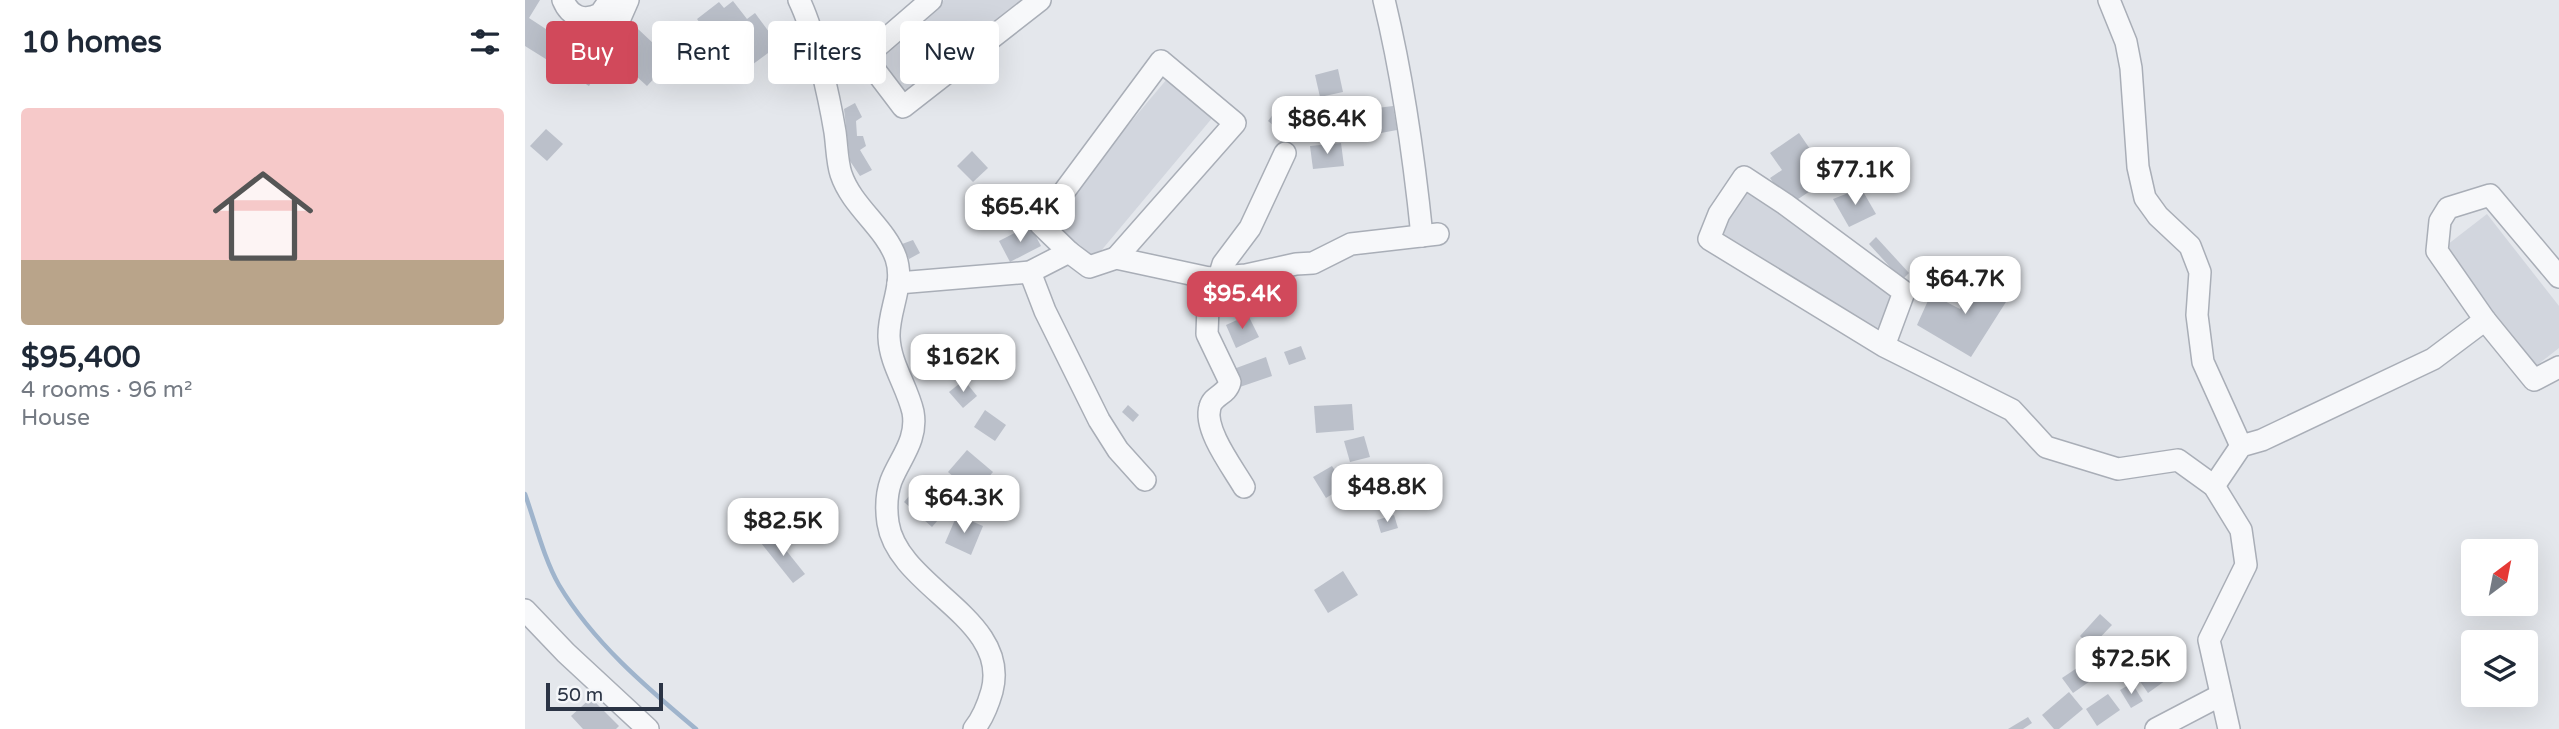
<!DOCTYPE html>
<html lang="en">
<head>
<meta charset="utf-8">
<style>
  :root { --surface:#fff; --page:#f2f2f3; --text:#1f2937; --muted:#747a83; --accent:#d1495b }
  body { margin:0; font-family:"Varela Round",sans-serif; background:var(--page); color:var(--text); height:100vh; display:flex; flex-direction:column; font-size:26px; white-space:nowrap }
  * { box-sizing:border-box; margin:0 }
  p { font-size:23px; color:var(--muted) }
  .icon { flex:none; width:38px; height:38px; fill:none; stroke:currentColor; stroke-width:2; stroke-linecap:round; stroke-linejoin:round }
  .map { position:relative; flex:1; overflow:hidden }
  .sheet { display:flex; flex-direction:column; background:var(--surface); width:525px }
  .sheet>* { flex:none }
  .hud { position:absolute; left:21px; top:21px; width:665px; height:63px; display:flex; gap:14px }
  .needle { width:46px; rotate:32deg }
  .buttons { position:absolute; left:1936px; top:539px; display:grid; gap:14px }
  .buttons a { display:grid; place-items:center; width:77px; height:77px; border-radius:7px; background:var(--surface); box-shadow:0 7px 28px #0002; font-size:35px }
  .scale { position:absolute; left:21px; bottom:18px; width:117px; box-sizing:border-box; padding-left:7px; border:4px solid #2b3445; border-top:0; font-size:19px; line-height:24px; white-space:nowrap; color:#2b3445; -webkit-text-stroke:5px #f4f6f9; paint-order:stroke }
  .price { position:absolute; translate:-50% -60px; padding:0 16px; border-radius:14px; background:#fff; color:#222; font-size:23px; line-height:46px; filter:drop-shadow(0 2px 4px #0008) }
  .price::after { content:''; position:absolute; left:50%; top:42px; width:21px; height:16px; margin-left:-10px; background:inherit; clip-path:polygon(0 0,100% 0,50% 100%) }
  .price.active { background:var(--accent); color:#fff }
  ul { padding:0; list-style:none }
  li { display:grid; align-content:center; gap:14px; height:371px; padding:0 21px }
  li span { display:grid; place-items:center; height:217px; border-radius:7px; color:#555 }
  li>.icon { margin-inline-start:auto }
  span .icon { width:126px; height:126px; fill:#fffc; stroke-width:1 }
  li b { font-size:30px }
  h2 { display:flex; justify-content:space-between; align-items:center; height:84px; padding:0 21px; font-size:30px }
  .chip { padding:0 24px; border-radius:7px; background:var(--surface); box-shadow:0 7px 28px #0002; font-size:24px; line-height:63px }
  .chip.active { background:var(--accent); color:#fff }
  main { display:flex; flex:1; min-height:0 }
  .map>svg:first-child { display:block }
  .built { fill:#d2d6de }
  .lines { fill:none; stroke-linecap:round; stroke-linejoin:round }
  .stream { stroke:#9fb4cc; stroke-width:4.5 }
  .building { fill:#bbc0ca }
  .minor-casing { stroke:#a9aeb7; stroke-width:24 }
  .minor { stroke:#f7f8fa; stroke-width:21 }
</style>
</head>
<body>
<main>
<section class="sheet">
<h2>10 homes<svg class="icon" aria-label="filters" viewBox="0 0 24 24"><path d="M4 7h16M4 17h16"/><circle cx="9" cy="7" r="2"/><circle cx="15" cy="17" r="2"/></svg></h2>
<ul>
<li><span style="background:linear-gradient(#f6c9c9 70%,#b9a48a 0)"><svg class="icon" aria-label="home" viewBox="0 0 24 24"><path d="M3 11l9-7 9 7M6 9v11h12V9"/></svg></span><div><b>$95,400</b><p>4 rooms · 96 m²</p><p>House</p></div></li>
</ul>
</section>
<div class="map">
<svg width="2034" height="729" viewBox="0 0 2034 729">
  <rect width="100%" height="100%" fill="#e4e7ec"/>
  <!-- built -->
  <g class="built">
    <path d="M419 0H503L390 104 351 62Z"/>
    <path d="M642 79 688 117 570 258 524 219Z"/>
    <path d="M1223 190 1377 291 1348 335 1194 233Z"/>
    <path d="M1962 214 2034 306V348L2011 366 1918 248Z"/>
  </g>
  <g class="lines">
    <!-- stream -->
    <path class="stream" d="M0 494C10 522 19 559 34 585 68 642 121 687 171 729"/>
  </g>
  <!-- building -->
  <g class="building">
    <path d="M0 0H15L4 18 76 65 64 86 0 46Z"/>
    <path d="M208 1 222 19 230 13 247 36 268 21 274 30 212 76 185 46 189 43 172 19 194 2 199 8Z"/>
    <path d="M113 29 146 60 122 86 89 56 97 47 93 44 102 35 105 38Z"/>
    <path d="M813 69 818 92 795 97 790 75Z"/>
    <path d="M330 103 337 117 331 121 332 136H338L341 146 335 150 347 170 335 176 325 161 319 109Z"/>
    <path d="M868 106 872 130 856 133 852 108Z"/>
    <path d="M752 109 763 118 754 130 743 121Z"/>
    <path d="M21 129 38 144 22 161 5 146Z"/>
    <path d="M1274 133 1305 178 1264 205 1245 178 1257 170 1245 153Z"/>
    <path d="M816 143 819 166 788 169 785 146Z"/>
    <path d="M447 151 463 168 448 182 432 166Z"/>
    <path d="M1336 188 1351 214 1324 227 1308 199Z"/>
    <path d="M498 198 509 208 496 222 484 212Z"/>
    <path d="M476 202 488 217 470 229 460 214Z"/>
    <path d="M505 225 516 246 485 262 474 241Z"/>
    <path d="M1351 237 1384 273 1377 280 1344 244Z"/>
    <path d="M388 240 395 253 384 259 377 244Z"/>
    <path d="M1391 271 1408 279 1398 298 1382 289Z"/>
    <path d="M1450 275 1486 294 1446 357 1392 325 1406 294 1435 309Z"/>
    <path d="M723 315 734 337 711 348 701 325Z"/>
    <path d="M776 346 781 359 764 365 759 352Z"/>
    <path d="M741 357 747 376 712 388 706 370Z"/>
    <path d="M439 380 452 396 438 408 424 392Z"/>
    <path d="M827 404 829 430 791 433 789 406Z"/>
    <path d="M603 405 614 415 608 422 597 412Z"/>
    <path d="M460 410 481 425 470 441 449 427Z"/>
    <path d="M839 436 845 457 825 462 819 441Z"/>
    <path d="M442 450 468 472 449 494 423 472Z"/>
    <path d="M807 466 820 486 801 498 788 477Z"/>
    <path d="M397 481 425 506 407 527 379 502Z"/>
    <path d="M432 515 458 526 446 555 420 543Z"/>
    <path d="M869 515 873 528 856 533 852 520Z"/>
    <path d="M248 534 280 574 268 583 236 543Z"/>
    <path d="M818 571 833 595 803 613 789 590Z"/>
    <path d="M1575 614 1587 625 1566 647 1555 636Z"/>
    <path d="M1561 662 1571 677 1548 693 1537 678Z"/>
    <path d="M1633 662 1644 678 1623 693 1612 677Z"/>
    <path d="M1607 683 1618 701 1606 708 1595 690Z"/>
    <path d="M1544 692 1558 709 1534 729H1529L1517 715Z"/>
    <path d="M1583 694 1595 710 1572 726 1561 709Z"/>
    <path d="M66 698 94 726 91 729H58L46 716Z"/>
    <path d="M1503 717 1507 723 1498 729H1483Z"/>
  </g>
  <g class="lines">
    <!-- minor casing -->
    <g class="minor-casing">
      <g id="minor">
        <path d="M38 0C45 17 59 22 75 14L85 0"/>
        <path d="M274 0C290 33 304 96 310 132 312 146 312 162 316 174 327 207 360 227 371 258 380 285 363 310 364 337 365 364 382 386 388 412 393 440 375 458 366 481 361 495 361 509 363 523 373 588 486 618 467 691 463 705 458 718 449 729"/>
        <path d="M859 0C878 78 889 157 897 236"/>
        <path d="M1584 0 1601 42 1606 68 1613 167 1620 198 1633 216 1665 246 1675 272 1672 315 1678 362 1716 446"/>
        <path d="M92 25 103 0"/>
        <path d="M292 54 340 57 406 0"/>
        <path d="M340 57 378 107 515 0"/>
        <path d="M544 252 515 224 636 61 710 123 591 258"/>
        <path d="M505 272 520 311 574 420 593 450 620 480"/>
        <path d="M694 277 698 264 725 228 760 153"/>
        <path d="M2034 277 1965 195 1923 208 1915 221 1912 251 1960 320 2009 380 2034 367"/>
        <path d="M684 278 682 334 705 382C702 395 688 395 685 407 678 429 708 468 719 487"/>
        <path d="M373 283 505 272 544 252 564 267 591 258 684 278 721 275 771 264 788 263 826 244 913 234"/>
        <path d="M1359 346 1379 292 1260 204 1219 177 1194 214 1184 239 1359 346 1487 410 1521 447 1593 469 1653 460 1689 486 1716 530 1721 565 1684 640 1704 729"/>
        <path d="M1689 486 1716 446 1737 440 1908 359 1960 320"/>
        <path d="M0 610 41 653 123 729"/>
        <path d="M1631 729 1696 695"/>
      </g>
    </g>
    <!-- minor -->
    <use href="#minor" class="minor"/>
  </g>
</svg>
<div class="buttons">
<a><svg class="needle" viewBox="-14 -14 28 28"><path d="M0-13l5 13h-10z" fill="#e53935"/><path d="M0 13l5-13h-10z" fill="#747a83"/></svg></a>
<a><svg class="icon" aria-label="layers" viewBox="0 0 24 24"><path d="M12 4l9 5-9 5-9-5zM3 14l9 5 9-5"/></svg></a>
</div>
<div class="scale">50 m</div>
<b class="price" style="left:802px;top:156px">$86.4K</b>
<b class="price" style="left:1330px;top:207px">$77.1K</b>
<b class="price" style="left:495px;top:244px">$65.4K</b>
<b class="price" style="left:1440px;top:316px">$64.7K</b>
<b class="price active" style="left:717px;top:331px">$95.4K</b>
<b class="price" style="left:438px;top:394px">$162K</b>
<b class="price" style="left:862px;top:524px">$48.8K</b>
<b class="price" style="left:439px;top:535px">$64.3K</b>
<b class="price" style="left:258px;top:558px">$82.5K</b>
<b class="price" style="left:1606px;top:696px">$72.5K</b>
<div class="hud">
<a class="chip active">Buy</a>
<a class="chip">Rent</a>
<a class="chip">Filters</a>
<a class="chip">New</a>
</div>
</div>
</main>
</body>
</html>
